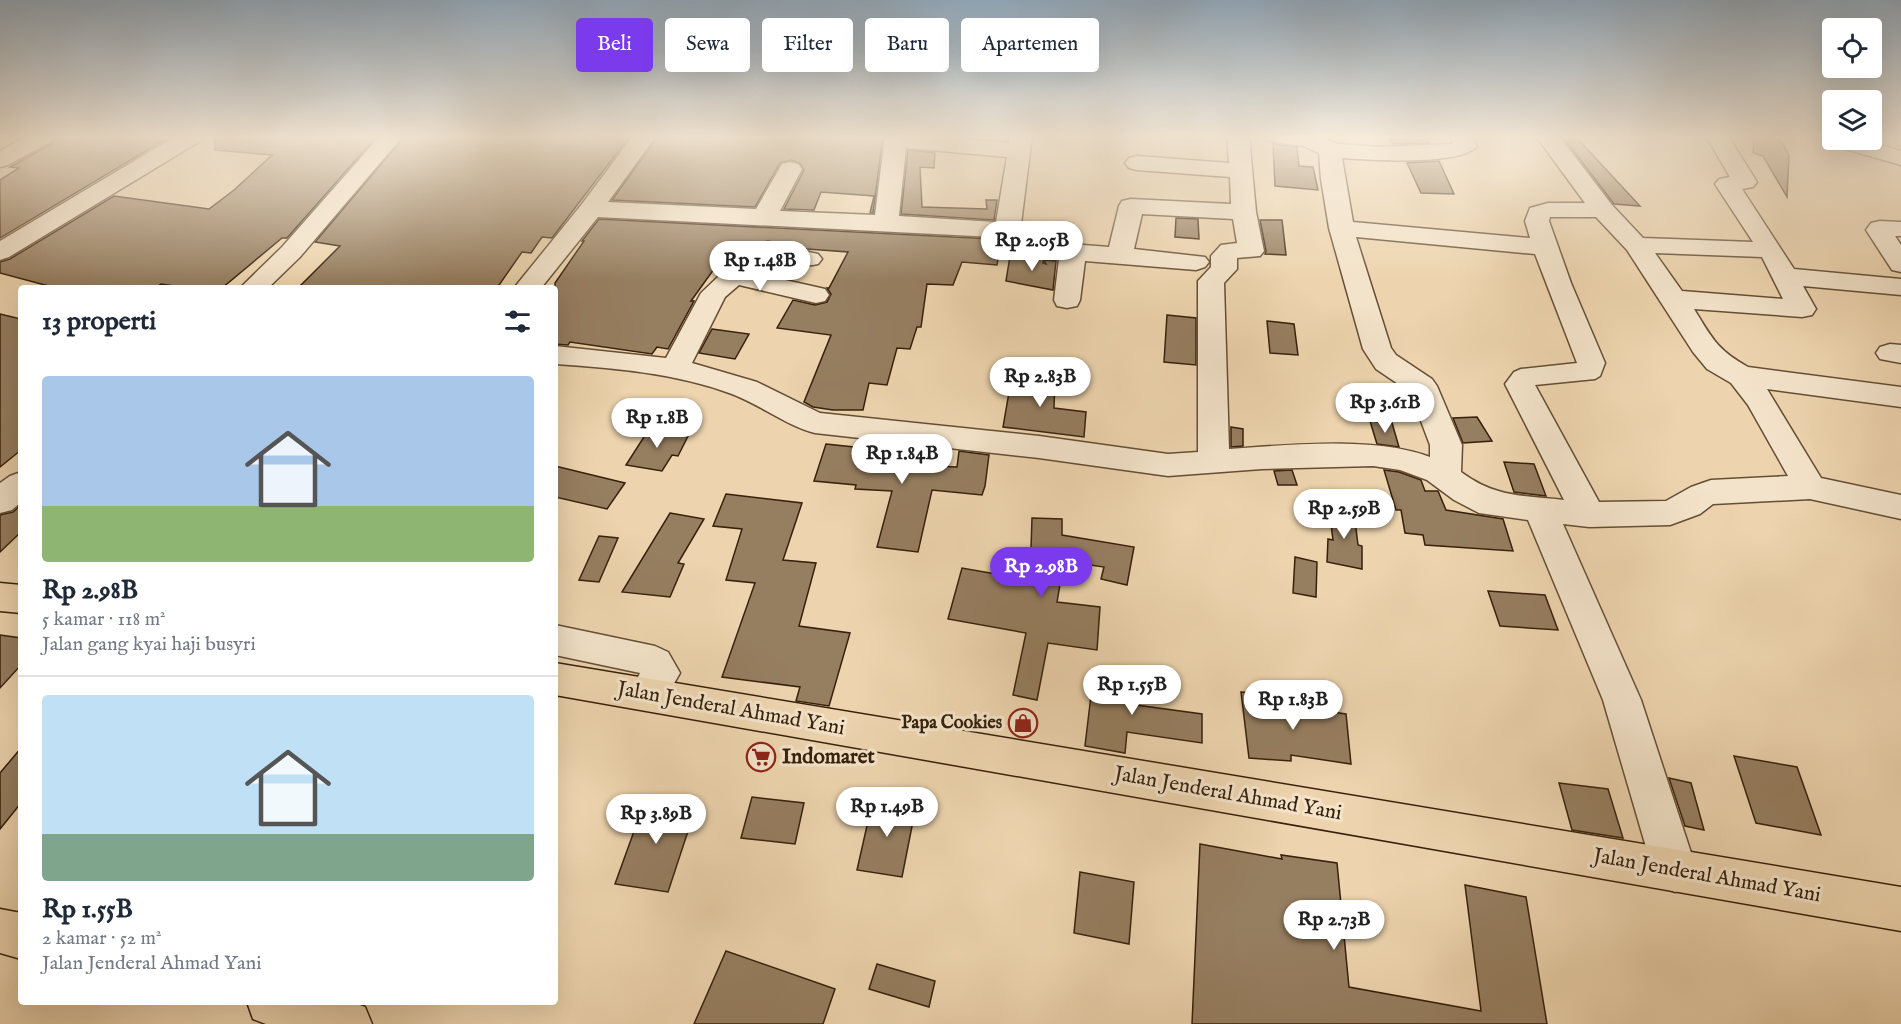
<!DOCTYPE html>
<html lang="id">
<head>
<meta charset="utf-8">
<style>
  :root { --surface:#fff; --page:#f6f6f7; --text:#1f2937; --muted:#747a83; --line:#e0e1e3; --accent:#7c3aed }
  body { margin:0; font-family:"IM FELL English",serif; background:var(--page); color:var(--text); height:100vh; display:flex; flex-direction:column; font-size:22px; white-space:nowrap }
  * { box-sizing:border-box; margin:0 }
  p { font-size:20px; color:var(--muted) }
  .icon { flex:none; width:33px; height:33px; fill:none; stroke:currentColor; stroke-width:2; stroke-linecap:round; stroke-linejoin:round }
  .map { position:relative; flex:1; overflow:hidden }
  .side { position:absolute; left:18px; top:285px; width:540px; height:720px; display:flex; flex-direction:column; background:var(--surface); border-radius:6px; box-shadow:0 6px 24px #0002 }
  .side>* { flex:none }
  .top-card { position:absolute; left:576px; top:18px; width:570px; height:54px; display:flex; gap:12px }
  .tools { position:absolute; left:1822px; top:18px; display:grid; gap:12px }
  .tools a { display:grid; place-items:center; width:60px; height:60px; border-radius:6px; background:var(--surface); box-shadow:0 6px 24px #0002; font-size:30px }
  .price { position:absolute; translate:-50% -51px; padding:0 14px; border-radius:21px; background:#fff; color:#222; font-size:20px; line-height:39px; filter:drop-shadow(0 2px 3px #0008) }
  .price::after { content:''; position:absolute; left:50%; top:36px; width:18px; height:14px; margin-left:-9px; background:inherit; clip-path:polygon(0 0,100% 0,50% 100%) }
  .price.current { background:var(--accent); color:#fff }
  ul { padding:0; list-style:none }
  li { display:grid; align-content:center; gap:12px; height:318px; padding:0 24px }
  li+li { border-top:2px solid var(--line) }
  li span { display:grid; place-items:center; height:186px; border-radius:6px; color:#555 }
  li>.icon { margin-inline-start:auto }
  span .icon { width:108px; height:108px; fill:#fffc; stroke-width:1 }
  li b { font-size:26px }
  h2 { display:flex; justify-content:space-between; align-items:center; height:72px; padding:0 24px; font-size:26px }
  .tag { padding:0 21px; border-radius:6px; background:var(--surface); box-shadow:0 6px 24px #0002; font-size:21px; line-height:54px }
  .tag.current { background:var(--accent); color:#fff }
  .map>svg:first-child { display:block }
  .building { fill:#967e60; stroke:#37210c; stroke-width:1.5 }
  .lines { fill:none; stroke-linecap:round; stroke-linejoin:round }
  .minor-casing { stroke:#644e34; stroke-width:3 }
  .major-casing { stroke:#37210c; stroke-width:3 }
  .minor { fill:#f3e3ca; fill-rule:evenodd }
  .major { fill:#edd4ae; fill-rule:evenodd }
  .labels { text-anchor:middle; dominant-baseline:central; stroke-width:6; stroke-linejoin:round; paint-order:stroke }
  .poi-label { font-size:18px; font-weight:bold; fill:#37210c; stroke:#f3e3ca; text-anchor:end }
  .near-street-label { font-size:21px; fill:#37210c; stroke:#f3e3ca }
  .near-poi-label { font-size:21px; font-weight:bold; fill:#37210c; stroke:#f3e3ca; text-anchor:start }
</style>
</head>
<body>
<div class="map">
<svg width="1901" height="1024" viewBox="0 0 1901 1024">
  <rect width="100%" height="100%" fill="#edd4ae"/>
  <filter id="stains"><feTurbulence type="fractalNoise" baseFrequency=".00333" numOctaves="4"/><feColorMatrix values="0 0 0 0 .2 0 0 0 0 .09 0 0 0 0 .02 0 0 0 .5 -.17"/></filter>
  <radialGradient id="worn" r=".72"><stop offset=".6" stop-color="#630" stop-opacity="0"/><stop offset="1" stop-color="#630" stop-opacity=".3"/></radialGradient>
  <!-- building -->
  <g class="building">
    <path d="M57 136H171L0 238V180L19 168 10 167 53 143Z"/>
    <path d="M215 136H377L287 238H282L222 288H187L161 284 155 288H56L0 273V262L10 259 114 196 209 209 234 190 272 155 215 150Z"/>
    <path d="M405 136H630L552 238 542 237 531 253 522 252 497 288H298L340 246 315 242Z"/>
    <path d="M658 136H883L873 213H870L874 196 821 192 814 210 784 209 804 170 800 163 791 160 780 163 755 207 612 200Z"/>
    <path d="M1388 136H1427L1430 143 1393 144Z"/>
    <path d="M1562 136H1575L1640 206 1614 204Z"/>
    <path d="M1754 136 1780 139 1789 155 1787 197 1763 156 1753 153Z"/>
    <path d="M1273 144 1297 147 1299 166 1313 167 1318 190 1275 186Z"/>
    <path d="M908 150 935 153 934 168 920 167 922 207 987 209 986 200H997L994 220 901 214Z"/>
    <path d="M1439 161 1454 194 1421 193 1407 163Z"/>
    <path d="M1176 218 1198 219 1199 239 1175 237Z"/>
    <path d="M599 219 993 239 999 253 997 265 962 262 953 285 927 284 921 327H917L910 349 897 348 887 385 869 383 863 410H833L813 407 804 402 831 335 777 328 793 300 815 305 827 302 831 294 827 288H829L848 252 807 249 768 241 741 247 727 263 719 262 691 301H694L668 349 657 347 652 354 570 342 568 345 555 344V283L584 241H582Z"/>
    <path d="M1260 220H1282L1286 255 1265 254 1266 251Z"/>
    <path d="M1010 256 1044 259 1043 263 1046 264 1044 260 1056 261 1053 290 1006 281Z"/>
    <path d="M759 262H773L789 265 786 271 756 267Z"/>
    <path d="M0 314 21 319V450L0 467Z"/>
    <path d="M1167 315 1196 318V365L1164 362Z"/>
    <path d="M1267 321 1294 324 1298 355 1270 353Z"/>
    <path d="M712 329 749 334 735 359 699 353Z"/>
    <path d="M1012 375 1055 377 1054 408 1086 412 1084 437 1003 427Z"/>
    <path d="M1477 417 1492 441 1463 443 1453 418Z"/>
    <path d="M1370 421 1392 423 1399 447 1377 444Z"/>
    <path d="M1231 427 1243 429V446L1231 447Z"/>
    <path d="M649 429 689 434 678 456 672 455 662 471 626 465Z"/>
    <path d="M826 444 911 453 909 465 957 467 959 451 989 455 985 486 982 495 932 490 918 552 877 547 892 491 855 489 856 485 814 481Z"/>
    <path d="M1504 462 1534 464 1546 496 1514 492Z"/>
    <path d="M555 466 625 483 607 509 555 497Z"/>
    <path d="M1292 470 1297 485H1278L1274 471Z"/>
    <path d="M1384 470 1399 472 1421 480 1425 491H1438L1446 510 1503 519 1513 551 1425 545 1423 535 1405 533 1401 510H1396Z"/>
    <path d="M726 494 802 503 783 560 816 563 799 626 850 633 829 706 796 701 800 687 722 677 755 583 726 580 742 529 713 526Z"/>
    <path d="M21 505V532L0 552V515L13 512Z"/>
    <path d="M1329 508 1354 512 1358 545 1362 546V569L1327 562 1328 539 1333 540Z"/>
    <path d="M670 513 704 519 678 563 684 564 670 597 622 592Z"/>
    <path d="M1032 518 1062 519V535L1134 547 1127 585 1101 579 1104 567 1064 561 1057 602 1100 607 1097 650 1048 643 1037 700 1013 695 1026 633 948 619 962 568 1030 580Z"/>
    <path d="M599 536 618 538 599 582 579 580Z"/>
    <path d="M1295 557 1317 562 1316 597 1293 593Z"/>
    <path d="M1488 591 1545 595 1558 630 1500 626Z"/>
    <path d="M0 635 21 638V665L0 688Z"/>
    <path d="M1094 670 1132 676 1129 704 1202 714V743L1127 732 1125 753 1085 746Z"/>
    <path d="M1241 692 1281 695 1283 705 1346 714 1351 764 1291 755V761L1249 758Z"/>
    <path d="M21 748V803L0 829V773Z"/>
    <path d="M1734 756 1797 767 1821 835 1756 823Z"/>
    <path d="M1669 778 1691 783 1704 830 1685 826Z"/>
    <path d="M1559 783 1608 789 1623 838 1572 830Z"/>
    <path d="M752 797 804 803 795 844 741 838Z"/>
    <path d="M646 798 697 804 668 892 615 884Z"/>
    <path d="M873 799 916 806 902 877 857 870Z"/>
    <path d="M1200 844 1282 859 1281 855 1337 863 1349 987 1481 1011 1465 885 1526 897 1547 1024H1192Z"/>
    <path d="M1080 872 1134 882 1129 944 1074 933Z"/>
    <path d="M726 951 835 989 823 1024H694Z"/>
    <path d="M877 964 935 981 929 1007 869 989Z"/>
  </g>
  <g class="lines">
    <!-- minor casing -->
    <g class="minor-casing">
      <g id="minor">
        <path d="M27 136H55L52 141 8 165 0 167V151Z"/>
        <path d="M176 136H203L200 141 9 257 0 260V241Z"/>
        <path d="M380 136H403L300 257 268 288H240L282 247Z"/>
        <path d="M633 136H656L608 202 756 209 782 164 790 162 798 164 802 169 780 211 875 215 885 136H929L1009 143 1010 136H1032L1019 240 1109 247 1119 206 1122 201 1131 199 1231 204 1230 177 1137 170 1129 168 1125 163 1129 158 1137 156 1229 163 1227 136H1249L1256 212 1264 251 1260 256 1237 258V269L1224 283 1229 449C1289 445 1374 436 1430 457V445L1410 392 1376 369 1363 349 1329 228 1321 179 1319 153 1303 146 1269 141 1266 136H1317L1338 144 1380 147 1451 144 1453 143 1450 136H1472L1477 146C1463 166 1367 160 1342 158L1353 222 1530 238 1525 221 1530 208 1548 203H1585L1536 136H1559L1612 205 1643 238 1753 242 1715 184 1719 179 1730 177 1706 136H1728L1757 182 1753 187 1742 189 1794 269 1901 279V295L1803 286 1816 309 1812 315 1802 317 1694 309C1712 338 1717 350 1748 367L1901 387V407L1767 389 1821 478 1901 495V519L1810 499 1713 504 1700 514 1670 525 1589 527 1563 524 1641 700 1697 871 1690 886 1675 892 1660 886 1653 871 1603 700 1528 520 1479 513 1454 500 1427 480 1400 470 1373 466 1262 469 1168 476 1039 458 815 433C785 425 761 405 732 394 675 373 614 368 555 364V346L666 358 701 293 722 273 741 249 768 243 818 254 822 259 818 264C798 269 779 257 758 260L750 272 825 289 829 295 825 301 816 303 739 285 725 297 692 363 757 382 820 413 1039 436 1168 454 1198 452V281L1211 267V256L1221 245 1237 243 1233 219 1142 214 1134 249 1205 257 1209 262 1205 267 1196 270 1085 261 1080 300 1077 306 1067 308 1057 306 1054 300 1059 259 1001 252 994 237 598 217 541 288H514L582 204ZM906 148 1007 157 996 222 899 216ZM1550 217H1596L1627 250 1693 352 1707 369 1731 383 1748 405 1788 476 1711 480 1691 487 1666 501 1599 502 1535 385 1595 379 1600 376 1605 363 1571 283 1549 221ZM1356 237 1535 254 1577 363 1521 369 1514 372 1505 384 1564 500C1523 495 1496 498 1461 472L1462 445 1437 386 1432 379 1396 355 1391 348ZM1655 253 1762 257 1783 299 1682 291Z"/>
        <path d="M1830 136H1833V140H1862L1901 151V165L1831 145 1828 140Z"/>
        <path d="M1880 221 1901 222V236H1895L1901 245V272L1892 270 1866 230 1871 223Z"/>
        <path d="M1890 344 1901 345V363L1880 359 1876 353 1880 347Z"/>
        <path d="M21 472V502L12 510 0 513V483L10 476Z"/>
        <path d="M555 625 655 646 668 652 680 673 661 706 648 710 635 706 629 694 640 673 555 655Z"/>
      </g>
    </g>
    <!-- major casing -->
    <g class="major-casing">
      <g id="major">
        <path d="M0 583 21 585V613L0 611Z"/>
        <path d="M555 663 1901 887V931L555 695Z"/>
        <path d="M0 909 21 913V959L0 953Z"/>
        <path d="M247 1002H352L365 1007 372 1024H266L253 1019Z"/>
      </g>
    </g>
    <!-- minor -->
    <use href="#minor" class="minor"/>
    <!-- major -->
    <use href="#major" class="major"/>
  </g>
  <!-- sky -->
  <linearGradient id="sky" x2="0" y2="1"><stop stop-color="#91a8bb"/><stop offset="0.49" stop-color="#f7ecdb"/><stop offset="1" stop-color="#f7ecdb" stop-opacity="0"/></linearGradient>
  <rect width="1901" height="280" fill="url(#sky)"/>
  <!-- icons -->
  <defs>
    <g id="shop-ring" transform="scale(1.5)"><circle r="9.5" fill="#f3e3ca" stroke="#8f2418" stroke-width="1.5"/><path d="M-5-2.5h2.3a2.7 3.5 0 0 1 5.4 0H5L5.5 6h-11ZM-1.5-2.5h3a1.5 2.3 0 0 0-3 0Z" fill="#8f2418"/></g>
    <g id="supermarket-ring" transform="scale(1.5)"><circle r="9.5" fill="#f3e3ca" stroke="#8f2418" stroke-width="1.5"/><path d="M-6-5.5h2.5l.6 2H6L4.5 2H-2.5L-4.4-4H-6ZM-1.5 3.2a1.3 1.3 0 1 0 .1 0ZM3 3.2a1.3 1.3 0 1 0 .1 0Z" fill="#8f2418"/></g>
  </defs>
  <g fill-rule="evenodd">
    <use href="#shop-ring" x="1023" y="723"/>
    <use href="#supermarket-ring" x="761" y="757"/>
  </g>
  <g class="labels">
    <!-- poi labels -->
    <g class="poi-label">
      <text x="1002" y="723">Papa Cookies</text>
    </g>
    <!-- near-street labels -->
    <g class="near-street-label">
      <text transform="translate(731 709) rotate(10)">Jalan Jenderal Ahmad Yani</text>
      <text transform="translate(1228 794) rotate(10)">Jalan Jenderal Ahmad Yani</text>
      <text transform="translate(1707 876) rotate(10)">Jalan Jenderal Ahmad Yani</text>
    </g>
    <!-- near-poi labels -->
    <g class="near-poi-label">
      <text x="782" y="757">Indomaret</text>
    </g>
  </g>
  <rect width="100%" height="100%" filter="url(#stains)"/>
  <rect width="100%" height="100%" fill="url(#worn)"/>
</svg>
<div class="tools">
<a><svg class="icon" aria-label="locate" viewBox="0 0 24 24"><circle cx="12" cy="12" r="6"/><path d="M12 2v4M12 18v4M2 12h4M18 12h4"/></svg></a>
<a><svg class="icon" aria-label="layers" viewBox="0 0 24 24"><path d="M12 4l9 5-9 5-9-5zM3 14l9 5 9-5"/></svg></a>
</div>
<b class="price" style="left:1032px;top:272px">Rp 2.05B</b>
<b class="price" style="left:760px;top:292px">Rp 1.48B</b>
<b class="price" style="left:1040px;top:408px">Rp 2.83B</b>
<b class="price" style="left:1385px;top:434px">Rp 3.61B</b>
<b class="price" style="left:657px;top:449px">Rp 1.8B</b>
<b class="price" style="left:902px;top:485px">Rp 1.84B</b>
<b class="price" style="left:1344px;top:540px">Rp 2.59B</b>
<b class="price current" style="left:1041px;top:598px">Rp 2.98B</b>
<b class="price" style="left:1132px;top:716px">Rp 1.55B</b>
<b class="price" style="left:1293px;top:731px">Rp 1.83B</b>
<b class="price" style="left:887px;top:838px">Rp 1.49B</b>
<b class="price" style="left:656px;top:845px">Rp 3.89B</b>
<b class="price" style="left:1334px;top:951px">Rp 2.73B</b>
<div class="top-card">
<a class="tag current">Beli</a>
<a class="tag">Sewa</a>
<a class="tag">Filter</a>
<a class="tag">Baru</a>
<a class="tag">Apartemen</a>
</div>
<section class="side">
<h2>13 properti<svg class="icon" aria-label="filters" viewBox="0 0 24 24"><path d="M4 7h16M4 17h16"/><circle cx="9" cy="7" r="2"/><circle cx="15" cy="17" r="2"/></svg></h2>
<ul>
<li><span style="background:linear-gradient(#a9c7e8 70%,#8fb573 0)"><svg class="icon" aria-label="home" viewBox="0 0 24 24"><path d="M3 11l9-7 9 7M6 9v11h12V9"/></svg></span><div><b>Rp 2.98B</b><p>5 kamar · 118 m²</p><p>Jalan gang kyai haji busyri</p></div></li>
<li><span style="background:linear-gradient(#bfe0f5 75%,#7fa58c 0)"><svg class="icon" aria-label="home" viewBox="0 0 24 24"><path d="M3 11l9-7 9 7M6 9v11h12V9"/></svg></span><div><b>Rp 1.55B</b><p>2 kamar · 52 m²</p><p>Jalan Jenderal Ahmad Yani</p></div></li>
</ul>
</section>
</div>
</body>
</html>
